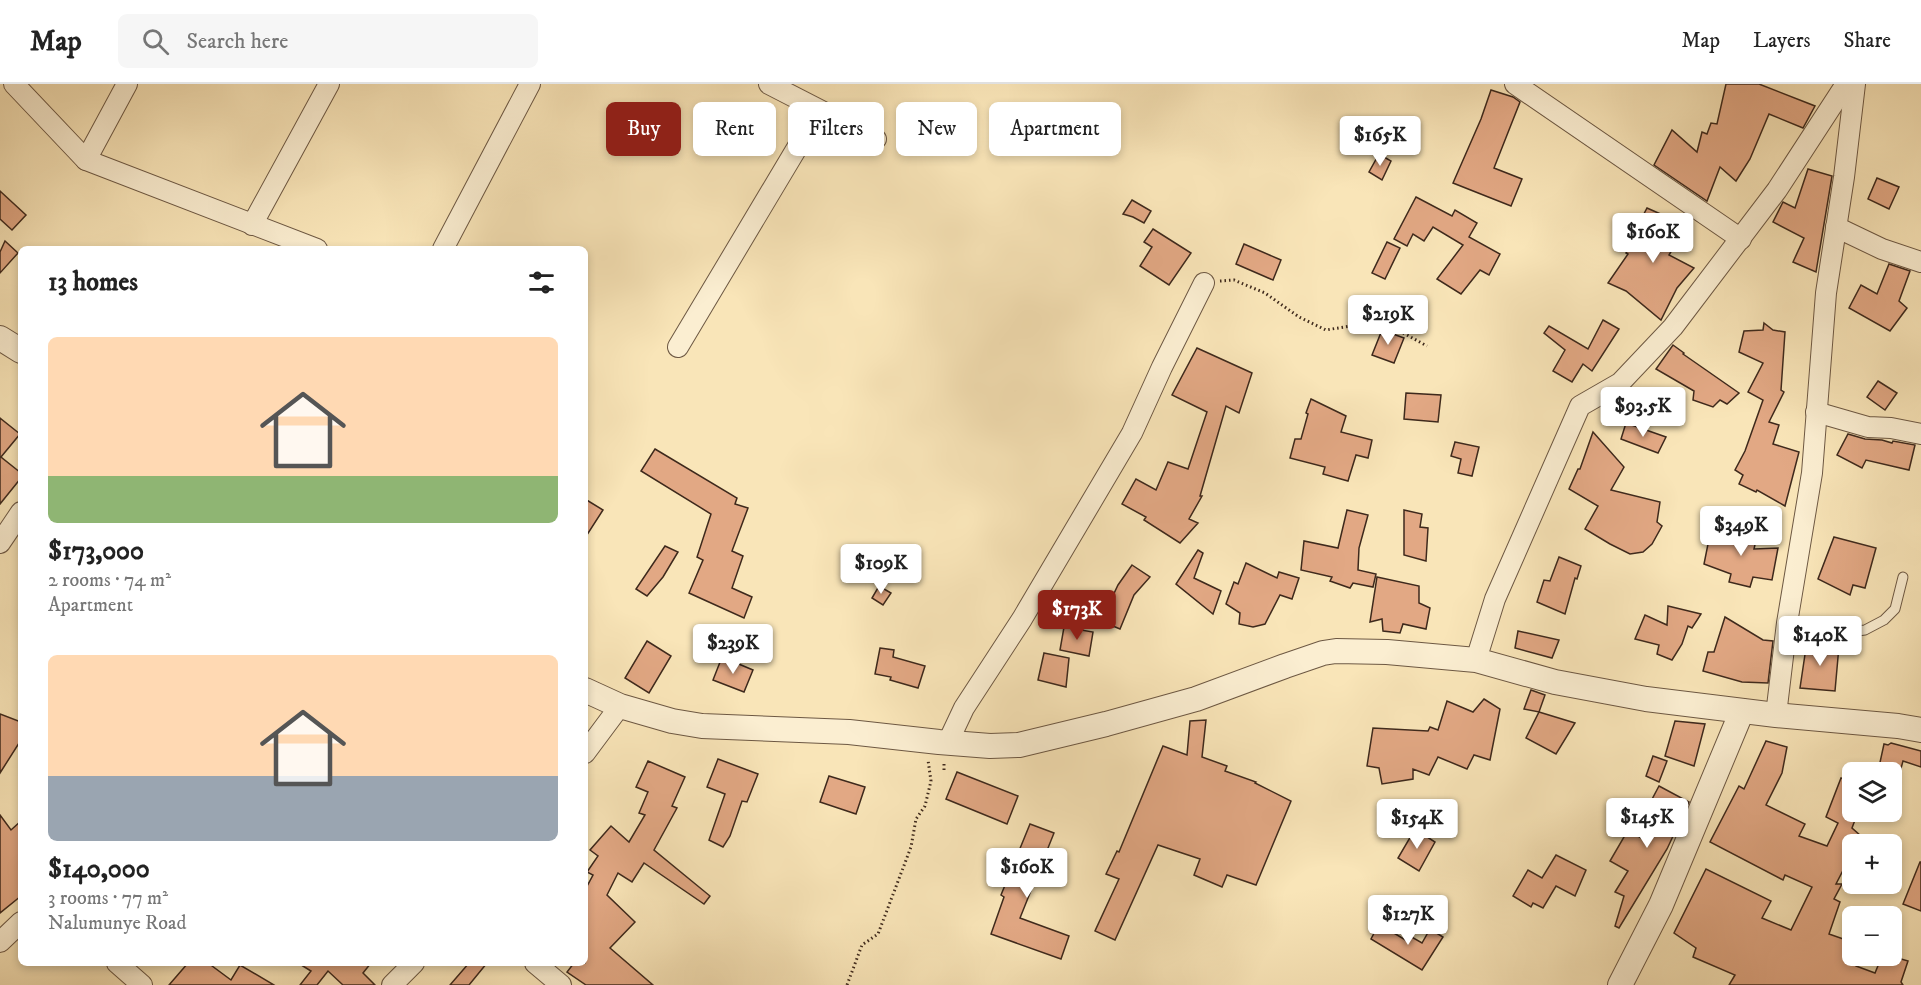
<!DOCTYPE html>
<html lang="en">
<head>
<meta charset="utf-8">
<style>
  :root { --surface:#fff; --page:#f6f6f6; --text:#222; --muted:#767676; --line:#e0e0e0; --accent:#8f2418 }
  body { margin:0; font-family:"IM FELL DW Pica",serif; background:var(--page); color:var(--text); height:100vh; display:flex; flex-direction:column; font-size:22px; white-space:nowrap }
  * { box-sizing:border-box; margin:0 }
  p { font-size:20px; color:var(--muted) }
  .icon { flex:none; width:33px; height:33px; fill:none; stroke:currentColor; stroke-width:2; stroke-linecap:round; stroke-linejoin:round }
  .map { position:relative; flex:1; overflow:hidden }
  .drawer { position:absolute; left:18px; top:162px; width:570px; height:720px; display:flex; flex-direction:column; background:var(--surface); border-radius:9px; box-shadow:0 3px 9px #0003 }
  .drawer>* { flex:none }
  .banner { position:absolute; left:606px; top:18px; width:570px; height:54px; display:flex; gap:12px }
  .controls { position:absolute; left:1842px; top:678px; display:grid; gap:12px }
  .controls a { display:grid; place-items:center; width:60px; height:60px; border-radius:9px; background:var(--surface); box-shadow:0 3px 9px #0003; font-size:30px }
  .price { position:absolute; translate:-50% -51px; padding:0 14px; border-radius:6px; background:#fff; color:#222; font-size:20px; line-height:39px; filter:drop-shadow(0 2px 3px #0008) }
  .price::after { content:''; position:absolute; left:50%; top:36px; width:18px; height:14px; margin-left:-9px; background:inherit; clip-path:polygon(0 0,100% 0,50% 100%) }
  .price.selected { background:var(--accent); color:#fff }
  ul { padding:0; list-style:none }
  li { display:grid; align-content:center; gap:12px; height:318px; padding:0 30px }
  li span { display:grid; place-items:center; height:186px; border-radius:9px; color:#555 }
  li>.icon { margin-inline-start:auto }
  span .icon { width:108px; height:108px; fill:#fffc; stroke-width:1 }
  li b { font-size:26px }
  h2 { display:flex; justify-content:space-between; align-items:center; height:72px; padding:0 30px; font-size:26px }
  .pill { padding:0 21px; border-radius:9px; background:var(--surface); box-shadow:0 3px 9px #0003; font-size:21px; line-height:54px }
  .pill.selected { background:var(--accent); color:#fff }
  header { display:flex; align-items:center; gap:36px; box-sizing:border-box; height:84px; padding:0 30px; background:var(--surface); border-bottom:2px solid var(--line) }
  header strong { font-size:28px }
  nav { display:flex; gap:33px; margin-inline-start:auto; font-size:21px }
  .search { width:420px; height:54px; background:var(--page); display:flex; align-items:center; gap:15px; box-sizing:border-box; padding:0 21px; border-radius:9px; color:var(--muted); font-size:22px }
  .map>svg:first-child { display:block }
  .building { fill:#e2a884; stroke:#3e291c; stroke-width:1.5 }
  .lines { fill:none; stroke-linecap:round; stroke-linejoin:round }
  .service-casing { stroke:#6d5843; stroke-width:11 }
  .minor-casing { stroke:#6d5843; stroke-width:22 }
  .tertiary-casing { stroke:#6d5843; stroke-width:26 }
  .path { stroke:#3e291c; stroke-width:3; stroke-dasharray:1.5 3; stroke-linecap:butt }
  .service { stroke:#fbeed1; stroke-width:9 }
  .minor { stroke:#fbeed1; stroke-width:20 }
  .tertiary { stroke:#fbeed1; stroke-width:24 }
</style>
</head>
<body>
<header>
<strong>Map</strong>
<div class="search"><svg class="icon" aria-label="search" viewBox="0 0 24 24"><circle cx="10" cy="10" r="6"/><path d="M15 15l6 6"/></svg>Search here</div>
<nav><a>Map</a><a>Layers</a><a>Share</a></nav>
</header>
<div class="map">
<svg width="1921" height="901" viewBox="0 0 1921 901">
  <rect width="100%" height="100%" fill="#f9e5b8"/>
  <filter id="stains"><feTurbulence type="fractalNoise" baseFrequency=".00333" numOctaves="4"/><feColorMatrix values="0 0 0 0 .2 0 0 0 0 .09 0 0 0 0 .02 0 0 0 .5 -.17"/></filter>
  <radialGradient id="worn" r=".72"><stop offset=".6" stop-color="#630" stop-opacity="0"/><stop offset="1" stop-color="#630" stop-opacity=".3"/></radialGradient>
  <!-- building -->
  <g class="building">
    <path d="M1726 0H1759L1815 22 1803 44 1769 30 1750 75 1736 97 1720 83 1707 117 1654 81 1672 46 1697 68 1702 48 1707 50 1711 39 1717 40Z"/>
    <path d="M1491 6 1513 13 1520 18 1494 84 1522 95 1511 122 1453 99 1481 35Z"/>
    <path d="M1379 70 1391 77 1382 96 1369 88Z"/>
    <path d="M1808 85 1832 92 1816 188 1793 178 1804 154 1773 138 1783 118 1795 124Z"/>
    <path d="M1877 94 1899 103 1889 125 1868 115Z"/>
    <path d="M0 107 26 131 12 146 0 135Z"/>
    <path d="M1416 113 1452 132 1455 126 1477 139 1469 153 1500 170 1489 191 1480 186 1461 210 1437 195 1463 161 1433 143 1424 157 1413 150 1407 162 1394 155Z"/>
    <path d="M1132 116 1151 127 1144 139 1133 133 1123 130Z"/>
    <path d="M1647 124 1665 132 1684 146 1669 171 1694 184 1677 204 1661 236 1626 207 1608 199 1628 170 1626 169 1636 152 1633 151Z"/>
    <path d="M1153 145 1191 169 1169 201 1140 182 1152 163 1144 158Z"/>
    <path d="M5 157 18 169 0 189V168Z"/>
    <path d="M1387 158 1400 164 1385 195 1372 189Z"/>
    <path d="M1244 160 1281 176 1273 196 1236 180Z"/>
    <path d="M1889 180 1910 187 1899 217 1907 224 1890 247 1849 224 1861 201 1877 210Z"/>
    <path d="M1360 221 1384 230 1379 243 1355 234Z"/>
    <path d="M1603 236 1619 245 1592 287 1583 280 1572 298 1553 287 1565 266 1544 249 1549 242 1588 265Z"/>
    <path d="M1764 239 1773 246 1785 248 1781 306 1784 308 1769 338 1779 341 1773 360 1799 368 1785 422 1757 406 1756 408 1739 400 1743 391 1735 386 1745 367 1763 316 1748 308 1763 279 1739 268 1744 247 1763 246Z"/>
    <path d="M1382 246 1404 254 1394 279 1372 271Z"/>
    <path d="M1673 261 1684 269 1683 270 1739 309 1727 320 1720 316 1713 323 1693 316 1694 307 1656 285Z"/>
    <path d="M1197 264 1252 289 1239 329 1226 322 1200 412H1202L1189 435 1198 439 1180 459 1144 436 1146 433 1122 420 1136 395 1156 406 1168 378 1188 385 1207 328 1172 311Z"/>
    <path d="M1878 297 1897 309 1885 326 1867 313Z"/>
    <path d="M1406 309 1441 311 1438 338 1404 335Z"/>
    <path d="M1311 315 1346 332 1341 348 1372 356 1368 374 1356 371 1348 397 1323 390 1325 383 1290 374 1295 355H1301L1308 330 1306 329Z"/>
    <path d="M0 334 20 350 1 373 21 389V394L0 420Z"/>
    <path d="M1626 339 1666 353 1658 369 1621 355Z"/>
    <path d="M1593 348 1624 383 1611 406 1660 418 1657 438 1662 442 1652 460 1643 468 1630 470 1610 460 1585 445 1598 422 1569 405 1578 385H1580Z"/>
    <path d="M1848 350 1865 355 1882 356 1892 359 1893 357 1915 361 1909 386 1866 376 1862 384 1837 371Z"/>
    <path d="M1455 358 1479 363 1472 392 1458 389 1461 375 1451 372Z"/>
    <path d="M655 365 737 414 735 420 748 424 732 467 743 472 732 504 752 513 744 534 689 509 703 476 697 473 711 430 641 387Z"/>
    <path d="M585 415 603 426 585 454Z"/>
    <path d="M1347 426 1368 431 1359 464 1358 486 1376 490 1373 503 1353 499 1350 504 1330 497 1332 493 1301 486 1304 457 1338 464Z"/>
    <path d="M1404 426 1422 430 1420 443 1428 444 1426 477 1404 471Z"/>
    <path d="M1724 441 1757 452 1754 465 1778 464 1772 496 1753 493 1750 503 1729 498 1731 490 1704 480 1709 455 1720 456Z"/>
    <path d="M1834 453 1876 464 1865 504 1853 501 1850 511 1818 495Z"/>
    <path d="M665 462 678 468 663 493 647 512 636 505Z"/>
    <path d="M1198 466 1203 469 1194 494 1221 507 1213 530 1176 500Z"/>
    <path d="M1559 473 1581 482 1577 495 1575 494 1565 530 1537 518 1544 496 1550 497Z"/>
    <path d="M1246 479 1277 494 1279 488 1299 494 1292 515 1280 511 1265 540 1253 543 1239 540 1240 529 1226 520 1234 498 1238 500Z"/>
    <path d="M1132 481 1150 493 1134 511 1120 545 1101 537 1118 501Z"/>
    <path d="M1377 493 1419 502V519L1430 524 1426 545 1403 540 1400 549 1383 547 1382 535 1370 538Z"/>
    <path d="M879 502 891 509 883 521 872 514Z"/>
    <path d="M1668 522 1701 530 1692 544 1688 542 1682 560 1672 576 1657 570 1659 561 1635 555 1645 531 1667 541Z"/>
    <path d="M1725 533 1763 556 1773 557 1768 599 1742 598 1703 587 1708 568H1714Z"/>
    <path d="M1064 543 1093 548 1089 572 1060 566Z"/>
    <path d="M1518 547 1559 556 1552 574 1515 564Z"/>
    <path d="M647 557 671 572 649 609 625 594Z"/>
    <path d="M1807 557 1839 562 1835 607 1800 604Z"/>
    <path d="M880 564 894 566 893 573 925 582 918 604 890 596 891 593 875 590Z"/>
    <path d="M1044 569 1069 574 1066 603 1038 596Z"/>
    <path d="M722 573 753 586 744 608 713 596Z"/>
    <path d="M1531 606 1545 611 1539 628 1524 625Z"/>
    <path d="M1484 615 1500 625 1490 676 1474 671 1467 685 1438 673 1429 691 1413 685V695L1382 700 1379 684 1367 682 1373 644 1428 647 1430 643 1438 646 1447 617 1473 628Z"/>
    <path d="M1539 628 1575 639 1556 670 1526 654Z"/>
    <path d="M0 630 21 638V656L0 689Z"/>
    <path d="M1206 636 1202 673 1227 682 1225 687 1256 698 1255 699 1291 717 1256 801 1227 791 1222 803 1194 791 1200 775 1158 761 1115 856 1095 847 1119 795 1106 790 1117 767 1119 768 1163 662 1187 671 1190 637Z"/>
    <path d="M1675 637 1705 640 1694 682 1665 672Z"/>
    <path d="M1766 657 1787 663 1782 689 1766 721 1805 740 1799 752 1827 762 1838 739 1826 733 1841 694 1852 698V728H1858L1852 744 1870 760H1852V769L1836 800H1842L1834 815 1840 818 1829 850 1852 858V872H1859L1856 882 1875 889 1882 872H1891L1908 877 1901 898 1903 901H1729L1735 891 1693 873 1696 864 1674 849 1706 785 1771 817 1762 834 1791 846 1812 803 1785 791 1783 796 1710 758 1739 702 1744 705Z"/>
    <path d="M1891 659 1921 667V683L1903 677 1900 688 1879 683 1884 660 1888 661Z"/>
    <path d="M1653 672 1667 677 1659 698 1646 692Z"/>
    <path d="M718 675 758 690 747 718 742 717 730 752 723 763 709 756 725 710 707 703Z"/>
    <path d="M648 677 685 693 672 722 677 724 654 766 710 812 704 820 644 779 632 798 618 789 607 811 635 838 610 864 653 901H586L567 888 574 879H585V806L593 791 587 788 598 772 590 766 611 742 629 758 645 731 639 729 648 708 636 703Z"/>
    <path d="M957 688 1018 712 1007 740 946 715Z"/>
    <path d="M829 692 865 703 856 730 820 718Z"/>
    <path d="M1659 702 1689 718 1667 765 1619 844 1615 842 1624 812 1615 808 1628 787 1610 777 1628 746 1646 757 1658 726 1649 721Z"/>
    <path d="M0 731 11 746 21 737V812L0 829Z"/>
    <path d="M1030 740 1054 749 1020 834 1069 852 1061 875 991 850 1004 813 1001 811Z"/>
    <path d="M1415 745 1435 758 1419 787 1398 774Z"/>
    <path d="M1556 771 1586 786 1575 812 1556 802 1543 824 1533 819 1531 823 1513 812 1528 786 1542 794Z"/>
    <path d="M1920 778H1921V827L1903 820Z"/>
    <path d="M1379 840 1407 857 1410 852 1422 859 1430 845 1443 853 1422 886 1371 855Z"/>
    <path d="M188 879H208L231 896 240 881 274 901H169Z"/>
    <path d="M298 879H371L363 889 375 901H343L328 887 317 901H300L311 887Z"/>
    <path d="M469 879H487L469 901H450Z"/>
  </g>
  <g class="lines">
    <!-- service casing -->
    <g class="service-casing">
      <path id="service" d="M1787 539 1842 549 1865 546 1884 536 1895 525 1903 493"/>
    </g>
    <!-- minor casing -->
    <g class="minor-casing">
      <g id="minor">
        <path d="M14 0 86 76"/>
        <path d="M127 0 86 76 317 165"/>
        <path d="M769 0 876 55"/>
        <path d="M1515 0 1741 155"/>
        <path d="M252 141 329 0"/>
        <path d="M1836 143 1882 165 1921 178"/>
        <path d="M443 165 530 0"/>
        <path d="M678 263 819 27"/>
        <path d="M1816 328 1868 343 1891 344 1921 350"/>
        <path d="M0 459 21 428"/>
        <path d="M1476 576 1495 515 1580 322 1620 299 1673 243 1777 106 1846 0"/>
        <path d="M1776 631 1787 539 1812 389 1826 209 1844 93 1855 0"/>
        <path d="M948 658 964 624 1022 535 1132 349 1162 283 1204 199"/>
        <path d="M585 669 620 622"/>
        <path d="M0 858 21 838"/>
        <path d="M117 879 142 901"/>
        <path d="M535 879 561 901"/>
        <path d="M392 901 414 879"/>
      </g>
    </g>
    <!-- tertiary casing -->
    <g class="tertiary-casing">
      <g id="tertiary">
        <path d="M0 254 21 267"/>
        <path d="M585 606 620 622 672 637 702 642 849 648 939 658 990 662 1019 661 1106 640 1196 615 1285 582 1323 569 1336 567 1387 568 1476 576 1555 598 1646 615 1776 631 1898 642 1921 646"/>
        <path d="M1620 901 1661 821 1742 627"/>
      </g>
    </g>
    <!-- path -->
    <g class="path">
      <path d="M1220 197 1234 196 1265 209 1299 233 1326 246 1356 241 1396 245 1427 262"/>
      <path d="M944 686V677"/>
      <path d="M847 901 862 861 878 850 911 763 916 735 925 722 931 697 928 676"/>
    </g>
    <!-- service -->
    <use href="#service" class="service"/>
    <!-- minor -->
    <use href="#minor" class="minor"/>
    <!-- tertiary -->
    <use href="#tertiary" class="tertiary"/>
  </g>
  <rect width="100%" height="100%" filter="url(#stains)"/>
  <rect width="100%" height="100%" fill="url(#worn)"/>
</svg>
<div class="controls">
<a><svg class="icon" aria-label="layers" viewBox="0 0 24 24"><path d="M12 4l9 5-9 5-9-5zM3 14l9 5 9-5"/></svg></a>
<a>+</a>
<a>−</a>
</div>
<b class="price" style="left:1380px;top:83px">$165K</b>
<b class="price" style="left:1653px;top:180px">$160K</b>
<b class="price" style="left:1388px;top:262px">$219K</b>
<b class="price" style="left:1643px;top:354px">$93.5K</b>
<b class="price" style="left:1741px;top:473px">$349K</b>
<b class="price" style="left:881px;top:511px">$109K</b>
<b class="price selected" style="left:1077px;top:557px">$173K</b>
<b class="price" style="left:1820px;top:583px">$140K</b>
<b class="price" style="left:733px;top:591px">$239K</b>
<b class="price" style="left:1647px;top:765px">$145K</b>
<b class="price" style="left:1417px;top:766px">$154K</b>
<b class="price" style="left:1027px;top:815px">$160K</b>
<b class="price" style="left:1408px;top:862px">$127K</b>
<div class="banner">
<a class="pill selected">Buy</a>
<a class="pill">Rent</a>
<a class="pill">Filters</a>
<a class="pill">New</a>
<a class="pill">Apartment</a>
</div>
<section class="drawer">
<h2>13 homes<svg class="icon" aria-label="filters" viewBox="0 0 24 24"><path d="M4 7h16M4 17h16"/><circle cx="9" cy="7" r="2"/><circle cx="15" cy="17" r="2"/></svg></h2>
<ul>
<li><span style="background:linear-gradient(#ffd9b3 75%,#8fb573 0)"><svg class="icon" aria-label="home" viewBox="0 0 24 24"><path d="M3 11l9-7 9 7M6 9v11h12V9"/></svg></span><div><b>$173,000</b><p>2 rooms · 74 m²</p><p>Apartment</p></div></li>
<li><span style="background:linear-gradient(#ffd9b3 65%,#9aa5b1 0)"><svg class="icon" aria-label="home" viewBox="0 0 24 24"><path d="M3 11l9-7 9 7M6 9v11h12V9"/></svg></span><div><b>$140,000</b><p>3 rooms · 77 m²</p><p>Nalumunye Road</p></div></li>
</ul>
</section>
</div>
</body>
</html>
